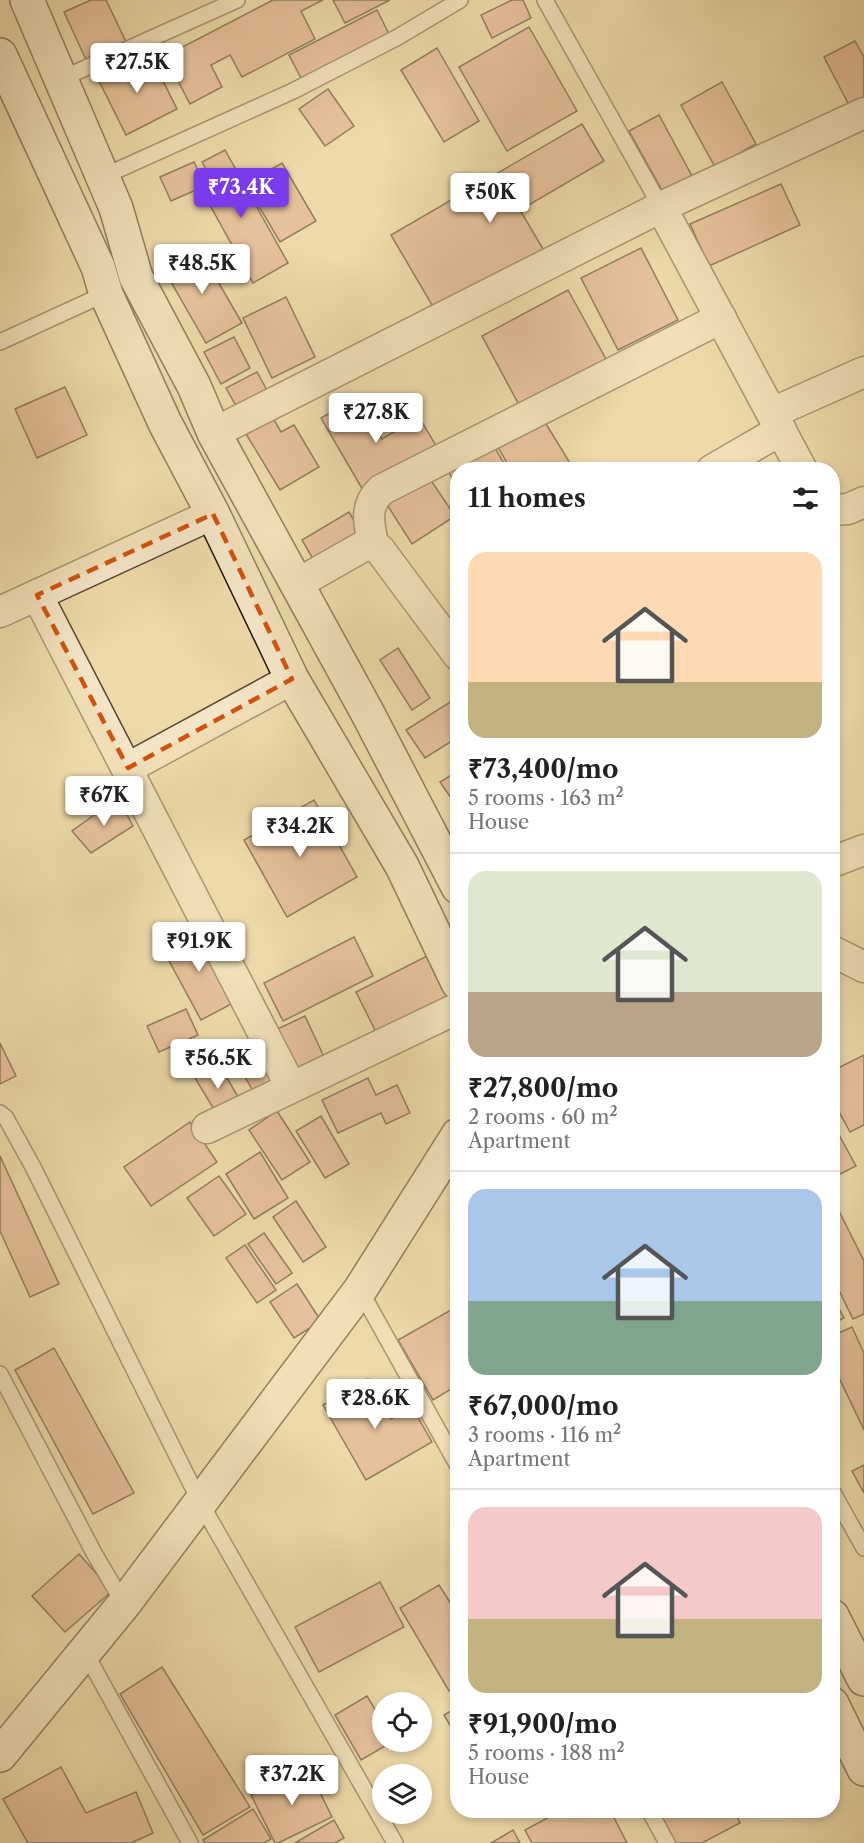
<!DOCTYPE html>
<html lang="en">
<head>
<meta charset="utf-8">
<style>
  :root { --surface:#fff; --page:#f2f2f2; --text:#222; --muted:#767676; --line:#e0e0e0; --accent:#7c3aed }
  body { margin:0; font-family:"Libre Caslon Text",serif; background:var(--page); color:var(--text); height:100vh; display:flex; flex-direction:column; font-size:22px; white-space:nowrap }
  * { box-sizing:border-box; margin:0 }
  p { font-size:20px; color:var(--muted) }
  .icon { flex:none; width:33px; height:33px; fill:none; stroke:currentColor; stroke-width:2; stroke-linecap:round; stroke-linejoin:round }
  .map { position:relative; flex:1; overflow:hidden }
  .side { position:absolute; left:450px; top:462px; width:390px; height:1356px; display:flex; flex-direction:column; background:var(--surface); border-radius:24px; box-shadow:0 3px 9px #0003 }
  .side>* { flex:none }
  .buttons { position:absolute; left:372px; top:1692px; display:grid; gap:12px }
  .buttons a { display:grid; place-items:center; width:60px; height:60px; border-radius:50%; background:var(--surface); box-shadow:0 3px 9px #0003; font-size:30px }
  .price { position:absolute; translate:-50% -51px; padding:0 14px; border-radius:6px; background:#fff; color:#222; font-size:20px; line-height:39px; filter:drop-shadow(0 2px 3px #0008) }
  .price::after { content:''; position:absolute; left:50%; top:36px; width:18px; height:14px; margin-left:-9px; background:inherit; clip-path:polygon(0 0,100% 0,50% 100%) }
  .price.selected { background:var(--accent); color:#fff }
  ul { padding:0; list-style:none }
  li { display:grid; align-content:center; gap:12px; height:318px; padding:0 18px }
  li+li { border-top:2px solid var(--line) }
  li span { display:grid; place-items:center; height:186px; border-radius:18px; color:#555 }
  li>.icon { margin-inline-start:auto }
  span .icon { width:108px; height:108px; fill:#fffc; stroke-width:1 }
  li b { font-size:26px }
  h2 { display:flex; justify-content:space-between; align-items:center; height:72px; padding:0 18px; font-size:26px }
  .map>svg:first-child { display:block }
  .building { fill:#dfa489; stroke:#231104; stroke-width:1.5 }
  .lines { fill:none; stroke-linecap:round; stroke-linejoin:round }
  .lane-casing { stroke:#56432d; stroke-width:18 }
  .street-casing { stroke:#56432d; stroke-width:33 }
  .secondary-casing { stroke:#231104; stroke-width:36 }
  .lane { stroke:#f3e6c7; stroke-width:15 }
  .street { stroke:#f3e6c7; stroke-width:30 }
  .secondary { stroke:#f3e6c7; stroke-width:33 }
  .marked { fill:none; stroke:#d4520b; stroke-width:4.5; stroke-dasharray:12 8; stroke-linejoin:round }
</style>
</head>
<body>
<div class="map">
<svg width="864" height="1843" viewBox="0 0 864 1843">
  <rect width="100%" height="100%" fill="#edd9a9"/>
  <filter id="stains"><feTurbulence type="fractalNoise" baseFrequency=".00333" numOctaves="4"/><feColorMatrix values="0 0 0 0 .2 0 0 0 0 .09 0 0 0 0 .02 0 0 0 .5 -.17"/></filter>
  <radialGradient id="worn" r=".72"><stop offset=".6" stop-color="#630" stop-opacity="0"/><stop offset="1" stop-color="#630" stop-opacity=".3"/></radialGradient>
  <!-- building -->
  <g class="building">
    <path d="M91 0H106L128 46 88 64 64 12Z"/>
    <path d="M273 0H323L301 11 315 39 242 77 230 55 211 65 222 87 190 104 165 56Z"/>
    <path d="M333 0H390L345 23Z"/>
    <path d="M512 0H523L531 18 492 38 481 15Z"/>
    <path d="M377 10 391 38 303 82 289 55Z"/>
    <path d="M529 27 577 111 507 151 459 67Z"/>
    <path d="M855 41 864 57V99L850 107 824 57Z"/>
    <path d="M437 48 479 121 444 142 401 70Z"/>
    <path d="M149 53 177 109 126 135 98 79Z"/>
    <path d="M722 82 756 144 715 167 681 105Z"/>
    <path d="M328 89 354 126 325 146 299 109Z"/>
    <path d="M659 115 692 176 663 192 629 131Z"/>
    <path d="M582 124 604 161 520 210 546 254 439 317 391 235Z"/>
    <path d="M225 150 288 263 253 283 201 189 213 182 202 162Z"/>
    <path d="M194 162 205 186 171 201 160 177Z"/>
    <path d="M282 163 316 221 280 242 246 184Z"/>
    <path d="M781 184 800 225 709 266 690 224Z"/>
    <path d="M198 247 242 323 206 343 163 268Z"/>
    <path d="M641 248 678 320 618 350 581 278Z"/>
    <path d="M568 290 612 370 525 416 482 336Z"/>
    <path d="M286 297 315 357 272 378 243 318Z"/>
    <path d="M234 337 250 368 221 384 204 352Z"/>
    <path d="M257 372 269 394 239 411 226 388Z"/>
    <path d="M65 387 87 435 37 458 15 409Z"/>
    <path d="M358 397 382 439 419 417 438 449 364 492 321 418Z"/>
    <path d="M267 408 281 432 294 425 319 467 280 490 240 424Z"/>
    <path d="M543 419 570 463 559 470H511L498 447Z"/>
    <path d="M489 438 508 470H458V488L444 465Z"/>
    <path d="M428 476 455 516 412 544 386 503Z"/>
    <path d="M349 512 363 536 316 564 302 540Z"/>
    <path d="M398 648 430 698 412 710 380 660Z"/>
    <path d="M458 697V737L425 758 406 730Z"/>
    <path d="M458 771V808L440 782Z"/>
    <path d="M118 798 133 826 91 853 72 831Z"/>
    <path d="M314 800 357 877 287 917 244 840Z"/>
    <path d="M197 926 237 1001 201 1020 161 946Z"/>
    <path d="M354 937 373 976 283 1021 264 983Z"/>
    <path d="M427 956 451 1005 380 1040 356 992Z"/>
    <path d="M186 1009 198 1035 159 1052 147 1026Z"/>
    <path d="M305 1016 325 1059 289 1075 269 1033Z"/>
    <path d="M263 1041 283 1077 254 1093 234 1057Z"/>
    <path d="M0 1043 16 1076 0 1084Z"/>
    <path d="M864 1055V1125L850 1132 832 1099V1071Z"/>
    <path d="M219 1064 241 1102 218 1116 195 1078Z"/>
    <path d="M368 1078 376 1095 397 1085 410 1113 386 1124 381 1113 338 1133 322 1100Z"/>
    <path d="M277 1111 310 1162 282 1180 249 1130Z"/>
    <path d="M321 1116 349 1164 325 1178 296 1131Z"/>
    <path d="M190 1122 217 1162 151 1206 124 1167Z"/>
    <path d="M832 1122 856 1166 832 1178Z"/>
    <path d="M260 1152 288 1198 254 1219 226 1174Z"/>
    <path d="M0 1156 59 1284 30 1297 0 1231Z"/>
    <path d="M219 1176 246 1214 214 1236 187 1198Z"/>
    <path d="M296 1201 326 1247 303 1262 273 1217Z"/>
    <path d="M838 1209 864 1261V1314L853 1319 832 1276V1212Z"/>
    <path d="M264 1233 292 1273 276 1284 248 1244Z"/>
    <path d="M245 1245 276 1290 257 1303 226 1258Z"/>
    <path d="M297 1284 321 1321 294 1338 270 1302Z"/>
    <path d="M832 1296 844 1318 832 1324Z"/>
    <path d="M458 1306V1389L456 1386 433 1400 398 1340Z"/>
    <path d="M852 1327 864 1353V1430L832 1363V1336Z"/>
    <path d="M54 1348 134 1493 93 1514 15 1370Z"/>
    <path d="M368 1379 391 1419 412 1407 432 1442 366 1480 323 1405Z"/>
    <path d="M864 1465V1493L852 1471Z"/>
    <path d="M79 1554 112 1591 65 1632 32 1596Z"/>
    <path d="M380 1582 404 1627 319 1672 295 1627Z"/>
    <path d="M439 1585 458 1615V1687L449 1691 400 1608Z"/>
    <path d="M162 1667 250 1807 203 1835 120 1694Z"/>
    <path d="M367 1696 382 1721V1742H392L361 1760 335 1715Z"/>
    <path d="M458 1707V1739L444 1715Z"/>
    <path d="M61 1767 86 1813 136 1792 153 1833 131 1843H28L3 1799Z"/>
    <path d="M308 1768 332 1817 278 1843H275L251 1795Z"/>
    <path d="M253 1809 271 1839 264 1843H205L203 1840Z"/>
    <path d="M562 1810H610L627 1843H532L525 1830Z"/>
    <path d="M651 1810H734L740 1823 702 1843H668Z"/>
    <path d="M334 1820 344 1838 335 1843H295Z"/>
    <path d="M513 1830 520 1843H491Z"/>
  </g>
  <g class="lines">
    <!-- lane casing -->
    <g class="lane-casing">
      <g id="lane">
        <path d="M545 0 661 207"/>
        <path d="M61 79 237 0"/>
        <path d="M102 177 293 91 398 37 460 0"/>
        <path d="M0 342 109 292"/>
        <path d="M0 1113 6 1118 33 1167 200 1502 395 1843"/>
        <path d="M360 1290 458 1466"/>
        <path d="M0 1374 94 1553 124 1604"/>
        <path d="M832 1491 864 1548"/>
        <path d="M85 1652 190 1843"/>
        <path d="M649 1810 667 1843"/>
      </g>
    </g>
    <!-- street casing -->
    <g class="street-casing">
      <g id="street">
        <path d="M661 207 802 470"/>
        <path d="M772 413 864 372"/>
        <path d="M214 433 661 207 864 113"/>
        <path d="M712 470 781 430"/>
        <path d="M832 510 848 509 864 502"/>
        <path d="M373 544C369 523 364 506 381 490L721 318"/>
        <path d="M297 584 362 547 373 544 380 550 458 655"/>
        <path d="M37 595 291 1087"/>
        <path d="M0 612 213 514"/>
        <path d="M128 768 292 679"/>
        <path d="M832 862 864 850"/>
        <path d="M832 951 864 967"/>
        <path d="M207 1128 458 1008"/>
      </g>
    </g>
    <!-- secondary casing -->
    <g class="secondary-casing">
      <g id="secondary">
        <path d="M27 0 116 208 136 277 194 386 214 433 367 712 458 887"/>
        <path d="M0 55 98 267 106 294 165 423 213 514 292 679 402 866 458 983"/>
        <path d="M832 1616 864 1679"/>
        <path d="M832 1704 864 1769"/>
        <path d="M0 1755 124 1604 360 1290 458 1135"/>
      </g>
    </g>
    <!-- lane -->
    <use href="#lane" class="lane"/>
    <!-- street -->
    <use href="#street" class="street"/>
    <!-- secondary -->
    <use href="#secondary" class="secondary"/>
  </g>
  <!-- marked area -->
  <path d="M0 0H864V1843H0ZM213 514 292 679 128 768 37 595Z" fill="#edd9a9" fill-opacity=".55" fill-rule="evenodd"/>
  <path class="marked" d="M213 514 292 679 128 768 37 595Z"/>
  <rect width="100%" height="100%" filter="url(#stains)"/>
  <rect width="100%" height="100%" fill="url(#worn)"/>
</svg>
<div class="buttons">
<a><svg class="icon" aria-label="locate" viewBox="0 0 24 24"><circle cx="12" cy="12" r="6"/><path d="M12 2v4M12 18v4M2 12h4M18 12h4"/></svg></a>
<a><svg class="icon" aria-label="layers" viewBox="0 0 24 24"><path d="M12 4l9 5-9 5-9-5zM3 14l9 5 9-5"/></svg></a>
</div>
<b class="price" style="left:137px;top:94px">₹27.5K</b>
<b class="price selected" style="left:241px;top:219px">₹73.4K</b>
<b class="price" style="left:490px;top:224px">₹50K</b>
<b class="price" style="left:202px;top:295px">₹48.5K</b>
<b class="price" style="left:376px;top:444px">₹27.8K</b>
<b class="price" style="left:104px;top:827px">₹67K</b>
<b class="price" style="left:300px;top:858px">₹34.2K</b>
<b class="price" style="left:199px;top:973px">₹91.9K</b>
<b class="price" style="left:218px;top:1090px">₹56.5K</b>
<b class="price" style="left:375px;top:1430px">₹28.6K</b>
<b class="price" style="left:292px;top:1806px">₹37.2K</b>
<section class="side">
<h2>11 homes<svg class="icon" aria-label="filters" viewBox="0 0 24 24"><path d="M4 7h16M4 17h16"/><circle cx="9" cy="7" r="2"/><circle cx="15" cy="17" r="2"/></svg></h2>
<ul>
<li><span style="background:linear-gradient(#ffd9b3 70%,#c2b280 0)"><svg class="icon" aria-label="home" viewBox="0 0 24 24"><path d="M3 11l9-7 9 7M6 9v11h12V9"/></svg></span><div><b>₹73,400/mo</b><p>5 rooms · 163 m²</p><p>House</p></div></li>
<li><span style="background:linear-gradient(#dfe7d0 65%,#b9a48a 0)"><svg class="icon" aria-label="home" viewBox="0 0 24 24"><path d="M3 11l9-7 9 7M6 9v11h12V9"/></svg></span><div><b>₹27,800/mo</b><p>2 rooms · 60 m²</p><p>Apartment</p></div></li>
<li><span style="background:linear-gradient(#a9c7e8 60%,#7fa58c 0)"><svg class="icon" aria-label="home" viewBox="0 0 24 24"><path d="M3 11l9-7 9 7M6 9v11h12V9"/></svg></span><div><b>₹67,000/mo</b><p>3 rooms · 116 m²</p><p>Apartment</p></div></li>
<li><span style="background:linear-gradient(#f6c9c9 60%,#c2b280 0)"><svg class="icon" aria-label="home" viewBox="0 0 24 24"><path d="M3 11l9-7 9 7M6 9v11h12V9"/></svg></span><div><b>₹91,900/mo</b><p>5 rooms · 188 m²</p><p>House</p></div></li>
</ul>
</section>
</div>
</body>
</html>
